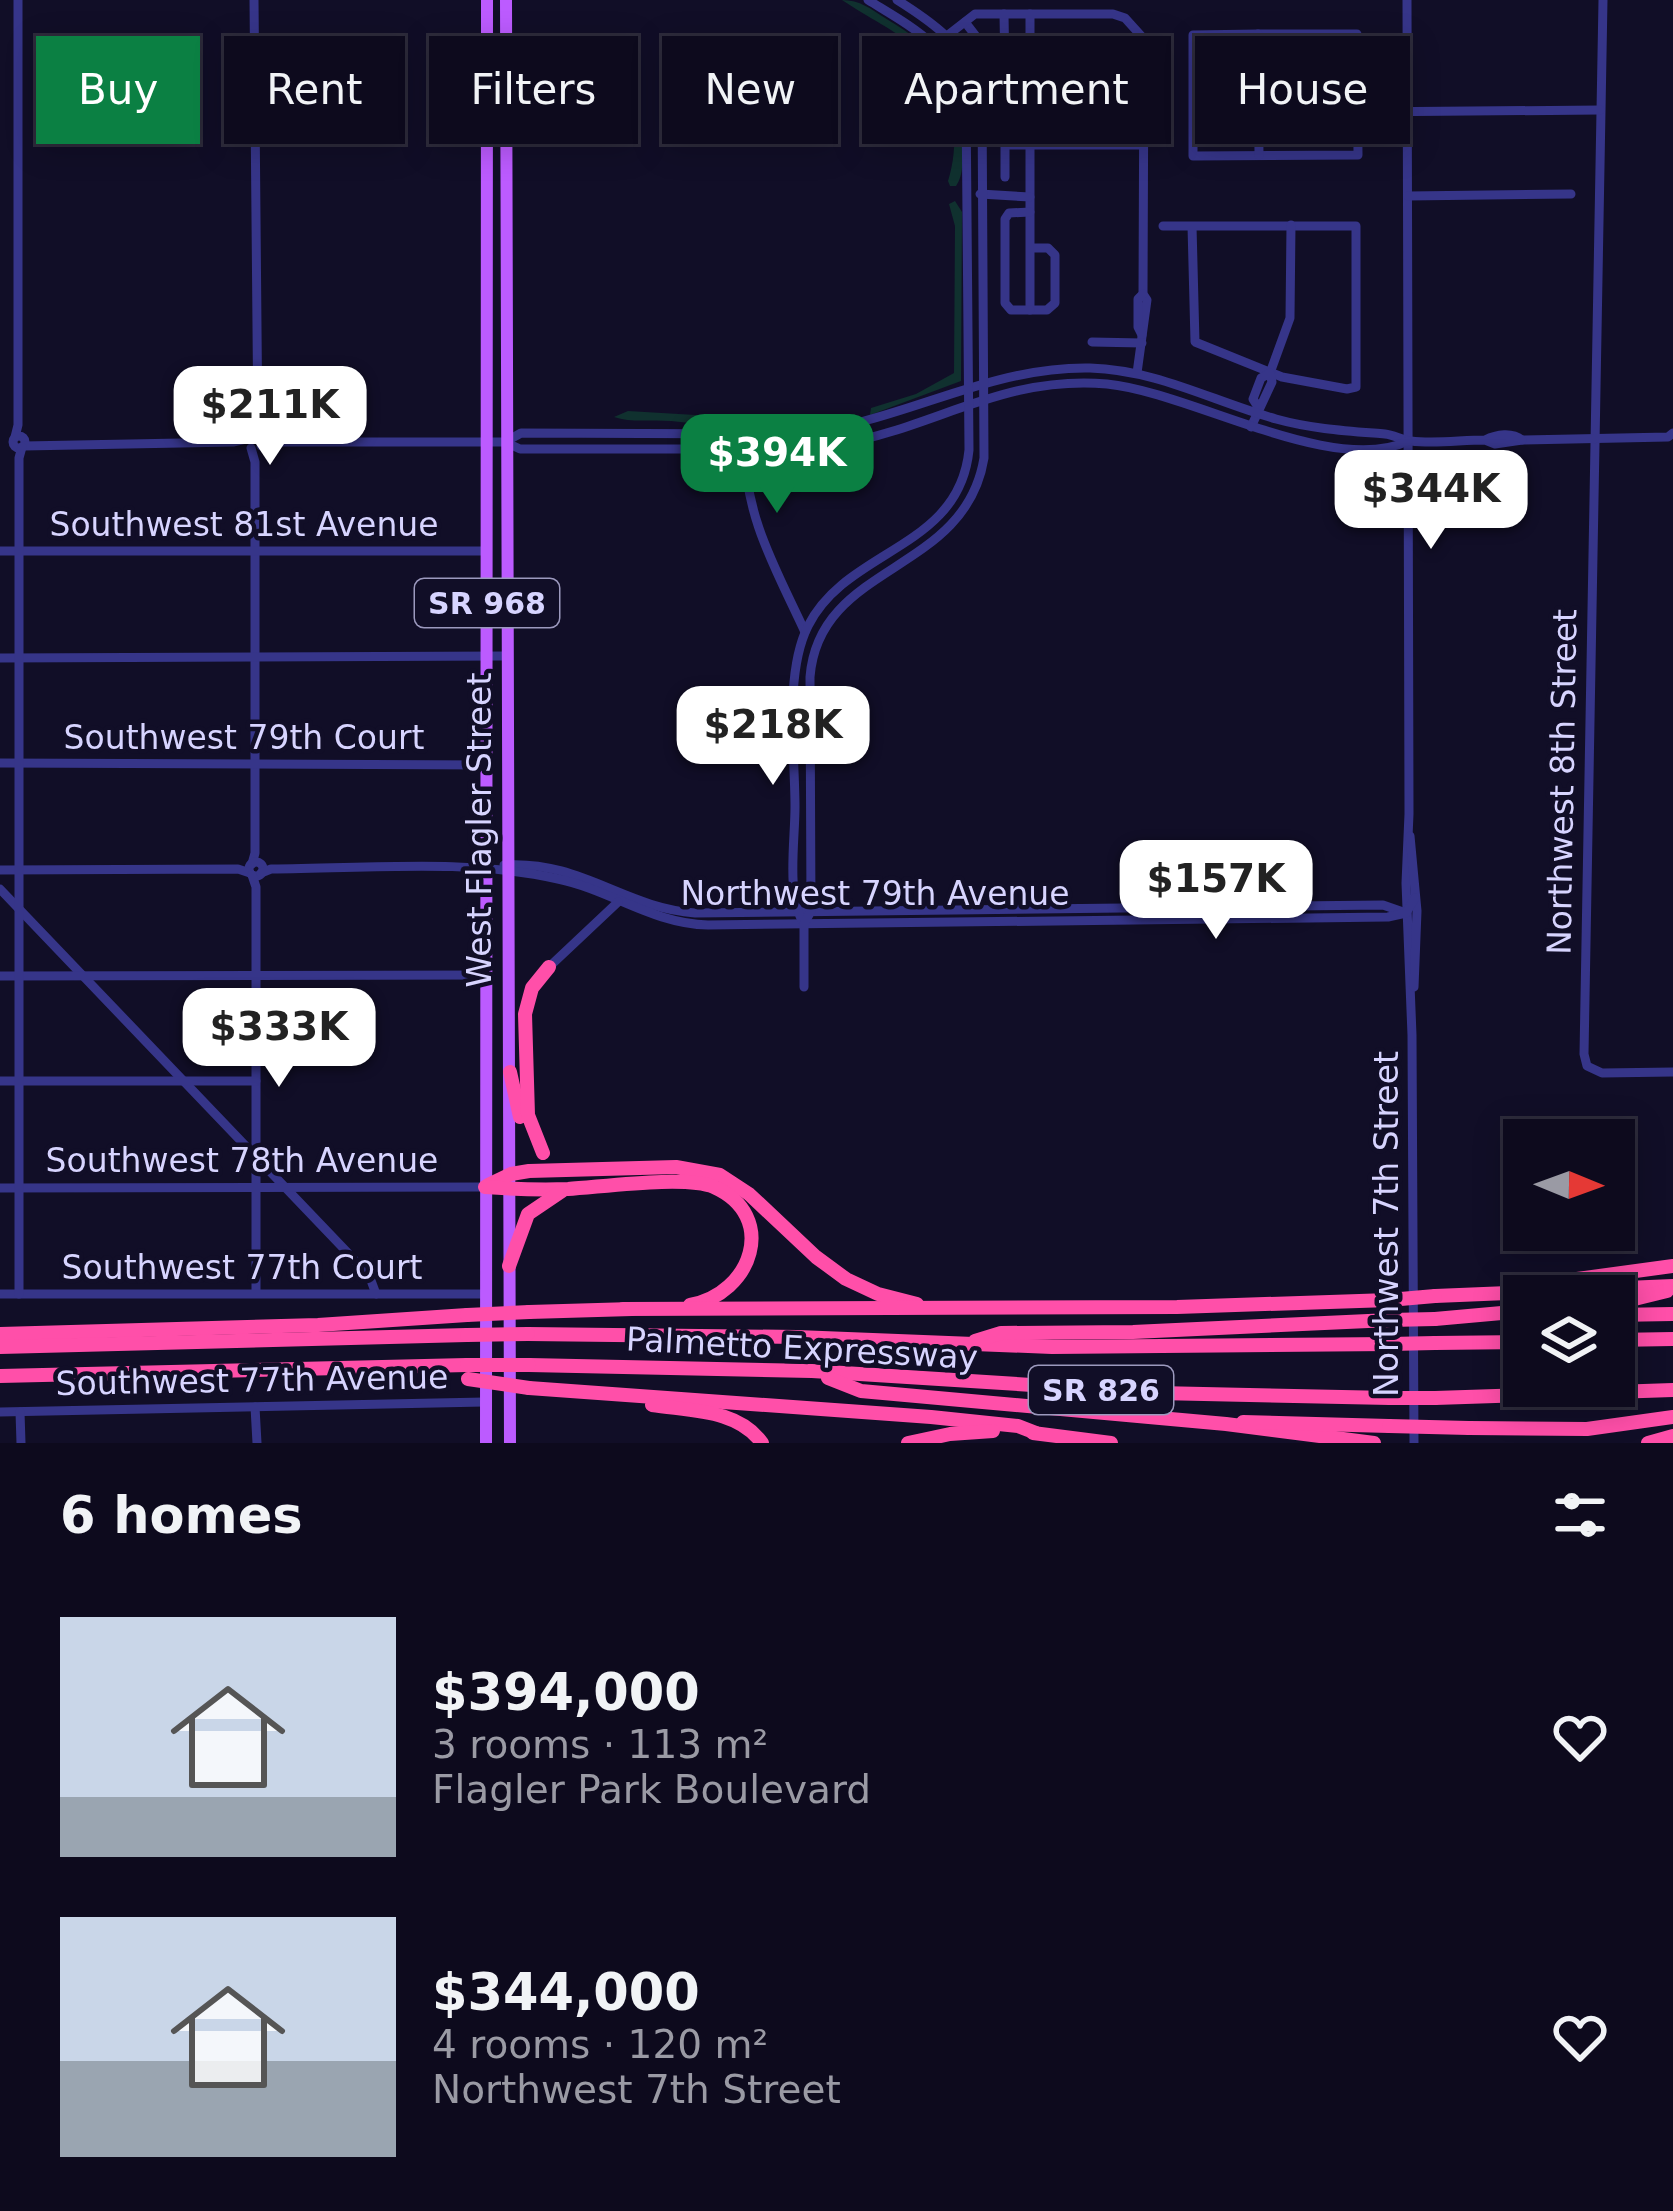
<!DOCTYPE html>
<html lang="en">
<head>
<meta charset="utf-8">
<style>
  :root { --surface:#0d0a1d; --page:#161326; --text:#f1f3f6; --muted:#9a9aa4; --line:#2d2b3b; --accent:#0b8043 }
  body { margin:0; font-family:"DejaVu Sans",sans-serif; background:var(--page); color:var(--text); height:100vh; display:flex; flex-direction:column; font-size:45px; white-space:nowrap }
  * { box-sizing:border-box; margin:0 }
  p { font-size:39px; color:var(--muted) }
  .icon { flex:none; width:66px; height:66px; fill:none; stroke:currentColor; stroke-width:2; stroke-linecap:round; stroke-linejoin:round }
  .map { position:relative; height:1443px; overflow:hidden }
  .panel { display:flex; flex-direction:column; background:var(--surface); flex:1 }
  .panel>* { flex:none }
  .guide { position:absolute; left:36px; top:36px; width:1602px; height:108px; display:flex; gap:24px }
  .needle { width:78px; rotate:91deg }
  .fabs { position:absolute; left:1503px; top:1119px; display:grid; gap:24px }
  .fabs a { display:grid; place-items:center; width:132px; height:132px; border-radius:0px; background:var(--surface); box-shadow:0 6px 30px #0003,0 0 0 3px var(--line); font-size:60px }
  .price { position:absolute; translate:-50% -102px; padding:0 27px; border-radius:24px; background:#fff; color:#222; font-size:39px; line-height:78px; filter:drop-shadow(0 3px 6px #0008) }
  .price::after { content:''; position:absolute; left:50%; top:72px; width:36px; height:27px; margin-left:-18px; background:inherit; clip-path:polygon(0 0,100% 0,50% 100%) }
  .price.selected { background:var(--accent); color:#fff }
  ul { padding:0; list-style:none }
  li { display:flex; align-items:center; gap:36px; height:300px; padding:0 60px }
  li span { display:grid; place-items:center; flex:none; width:336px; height:240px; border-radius:0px; color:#555 }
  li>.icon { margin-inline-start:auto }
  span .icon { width:144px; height:144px; fill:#fffc; stroke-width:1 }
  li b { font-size:51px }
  h2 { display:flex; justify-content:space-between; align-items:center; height:144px; padding:0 60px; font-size:51px }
  .pill { padding:0 42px; border-radius:0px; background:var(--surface); box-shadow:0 6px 30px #0003,0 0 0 3px var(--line); font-size:42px; line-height:108px }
  .pill.selected { background:var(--accent); color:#fff }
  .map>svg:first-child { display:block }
  .green { fill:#10312f }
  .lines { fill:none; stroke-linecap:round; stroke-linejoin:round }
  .minor { stroke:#363589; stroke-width:9 }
  .major { stroke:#bc5bff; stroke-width:12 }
  .highway { stroke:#ff4fa9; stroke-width:14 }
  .highway-bridge { stroke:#ff4fa9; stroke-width:14 }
  .labels { text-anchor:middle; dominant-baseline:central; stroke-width:9; stroke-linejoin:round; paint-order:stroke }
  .shield { fill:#110e27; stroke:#9c99be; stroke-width:3 }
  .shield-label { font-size:30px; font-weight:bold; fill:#d7d4ff }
  .street-label { font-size:33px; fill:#d7d4ff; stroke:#110e27 }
</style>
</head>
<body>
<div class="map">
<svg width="1673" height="1443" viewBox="0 0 1673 1443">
  <rect width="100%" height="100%" fill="#110e27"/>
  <!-- green -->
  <g class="green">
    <path d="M842 0C860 0 871 9 885 18 941 52 961 73 962 140 962 156 965 173 956 186H950L948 181C954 162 955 145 954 126 951 52 896 36 842 0Z"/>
    <path d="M955 201 962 212 961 381 870 415 871 408 916 394 954 373 955 226 949 204Z"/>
    <path d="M628 411 763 419 855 414 854 419C793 431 732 428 671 421 652 419 631 423 614 417Z"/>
  </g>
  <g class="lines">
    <!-- minor -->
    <g class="minor">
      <path d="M254 0 258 436"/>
      <path d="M1407 0 1409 814 1406 883 1412 1035 1414 1443"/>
      <path d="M1603 0 1584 1054 1587 1066 1602 1073 1673 1072"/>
      <path d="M1030 14V310H1047L1055 303V255L1048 248H1030"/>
      <path d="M965 22 1005 74 1004 14"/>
      <path d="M1258 34H1357L1358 155 1193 156V35Z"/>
      <path d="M1258 34 1259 155"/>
      <path d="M948 35 975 14H1113L1125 18 1144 39 1143 294 1147 300 1137 373"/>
      <path d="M1358 101H1407"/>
      <path d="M1358 112 1600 110"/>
      <path d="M1005 145H1144"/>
      <path d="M1005 177V74"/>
      <path d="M980 194 1030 197"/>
      <path d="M1408 196 1571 194"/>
      <path d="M1163 226H1356V387L1347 389 1282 377 1195 342 1192 226"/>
      <path d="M1030 310H1011L1005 303V219L1009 213 1030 212"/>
      <path d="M1142 335 1138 327V299L1143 294"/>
      <path d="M1092 342 1142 343"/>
      <path d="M1270 373 1290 318 1291 225"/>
      <path d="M1251 427 1272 382 1270 373 1261 378 1253 399 1258 407"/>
      <circle cx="19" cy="442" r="6"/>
      <path d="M15 437 18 425V0"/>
      <path d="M1522 440 1668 437 1673 433"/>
      <path d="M505 442 521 433 785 434C894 429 981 366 1090 368 1157 370 1212 401 1276 419 1312 429 1348 431 1385 434 1394 435 1402 440 1411 441 1435 444 1461 440 1485 440L1495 444 1522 440C1512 432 1497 434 1485 440"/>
      <path d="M24 446 233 442 250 438"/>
      <path d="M261 446 278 442H505L520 449C581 449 642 449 703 449 749 449 795 451 841 444 936 427 1004 375 1107 384 1190 392 1333 477 1408 441"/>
      <path d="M745 446C744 516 777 571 805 632"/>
      <path d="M251 448 255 462V853L252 864"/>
      <path d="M0 551H487"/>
      <path d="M0 658 505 656"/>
      <path d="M0 763 488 765"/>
      <path d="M1410 836 1417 911 1414 987"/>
      <circle cx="256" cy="869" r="7"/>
      <path d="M504 865C581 860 624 908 695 913L1383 905 1406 913"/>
      <path d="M0 870 238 869 250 873"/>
      <path d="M261 873 271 869C365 869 466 858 558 879 611 890 653 924 708 925L1388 917 1406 913 1415 898"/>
      <path d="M252 875 256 887V1293"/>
      <path d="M0 889 369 1275 376 1294"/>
      <path d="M804 924C786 895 795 842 795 807 795 753 784 674 808 626 847 548 959 550 969 450L966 98C952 47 910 26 868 0"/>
      <path d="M549 967 618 902"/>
      <path d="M0 976 488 975"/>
      <path d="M804 987V924L811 911 810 677C819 562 965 575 984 458L982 97C969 48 937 25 897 0"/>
      <path d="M0 1081H256"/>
      <path d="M0 1188 485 1187"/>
      <path d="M0 1294H483"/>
      <path d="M19 1294V458L22 447"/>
      <path d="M255 1407 257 1443"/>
      <path d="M0 1412 484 1402"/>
      <path d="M20 1412 21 1443"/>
    </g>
    <!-- major -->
    <g class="major">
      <path d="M506 0 510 1443"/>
      <path d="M486 1443 487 0"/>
    </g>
    <!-- highway -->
    <g class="highway">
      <path d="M510 1072 520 1117"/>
      <path d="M543 1153 528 1115 525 1014 532 988 549 967"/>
      <path d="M488 1185 511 1174 529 1171 676 1167 720 1175 749 1194 816 1257 846 1279 878 1294 917 1304"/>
      <path d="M485 1187C512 1189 540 1190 568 1189 602 1187 685 1175 714 1187 779 1216 752 1294 690 1305"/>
      <path d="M509 1266 528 1214 562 1191"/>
      <path d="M1577 1279 1673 1266"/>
      <path d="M1435 1296 1673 1286"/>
      <path d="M1614 1304 1667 1291"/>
      <path d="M623 1309 1177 1307 1389 1300"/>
      <path d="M529 1312 632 1309"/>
      <path d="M1614 1315 1673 1314"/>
      <path d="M1435 1319 1524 1311"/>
      <path d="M0 1334 318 1325 467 1315"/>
      <path d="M528 1334 797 1337 1052 1347 1390 1344"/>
      <path d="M1614 1340 1673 1339"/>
      <path d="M975 1341 1001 1333 1133 1332 1390 1320"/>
      <path d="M1435 1343 1524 1342"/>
      <path d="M0 1347 467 1335"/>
      <path d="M529 1365 812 1371 1158 1393 1390 1398"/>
      <path d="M0 1376 467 1365"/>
      <path d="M828 1378 861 1391 1226 1424 1374 1443"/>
      <path d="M529 1388 931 1417 1018 1426 1036 1433"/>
      <path d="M1435 1398 1673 1390"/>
      <path d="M652 1405C690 1411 738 1409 762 1443"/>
      <path d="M1243 1422 1389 1426"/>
      <path d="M1469 1428 1587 1429 1673 1417"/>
      <path d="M1033 1433 1111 1443"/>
      <path d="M908 1443 950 1434 993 1431"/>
      <path d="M1648 1443 1673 1436"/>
    </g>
    <!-- highway-bridge -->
    <g class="highway-bridge">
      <path d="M1389 1300 1435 1296"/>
      <path d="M467 1315 529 1312"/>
      <path d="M1390 1320 1435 1319"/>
      <path d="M467 1335 528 1334"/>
      <path d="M1390 1344 1435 1343"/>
      <path d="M467 1365H529"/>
      <path d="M468 1379 529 1388"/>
      <path d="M1390 1398H1435"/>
      <path d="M1389 1426 1469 1428"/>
    </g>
  </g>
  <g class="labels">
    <!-- shield labels -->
    <g class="shield">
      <rect x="415" y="579" width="144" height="48" rx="9"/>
      <rect x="1029" y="1366" width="144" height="48" rx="9"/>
    </g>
    <g class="shield-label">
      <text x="487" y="603">SR 968</text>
      <text x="1101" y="1390">SR 826</text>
    </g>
    <!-- street labels -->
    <g class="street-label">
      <text x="244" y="524">Southwest 81st Avenue</text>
      <text x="244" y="737">Southwest 79th Court</text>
      <text transform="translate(1562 782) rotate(-89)">Northwest 8th Street</text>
      <text transform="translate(479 830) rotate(-90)">West Flagler Street</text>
      <text x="875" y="893">Northwest 79th Avenue</text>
      <text x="242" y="1160">Southwest 78th Avenue</text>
      <text transform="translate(1386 1224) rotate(-90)">Northwest 7th Street</text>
      <text x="242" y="1267">Southwest 77th Court</text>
      <text transform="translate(802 1348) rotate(3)">Palmetto Expressway</text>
      <text transform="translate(252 1380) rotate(-1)">Southwest 77th Avenue</text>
    </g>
  </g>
</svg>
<div class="fabs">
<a><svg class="needle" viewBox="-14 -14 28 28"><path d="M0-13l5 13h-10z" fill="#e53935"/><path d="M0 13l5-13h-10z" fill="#9a9aa4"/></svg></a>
<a><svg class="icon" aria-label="layers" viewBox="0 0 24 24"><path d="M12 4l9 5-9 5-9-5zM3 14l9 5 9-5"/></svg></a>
</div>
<b class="price" style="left:270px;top:468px">$211K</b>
<b class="price selected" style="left:777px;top:516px">$394K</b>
<b class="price" style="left:1431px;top:552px">$344K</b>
<b class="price" style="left:773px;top:788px">$218K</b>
<b class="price" style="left:1216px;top:942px">$157K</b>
<b class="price" style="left:279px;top:1090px">$333K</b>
<div class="guide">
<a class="pill selected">Buy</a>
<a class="pill">Rent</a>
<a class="pill">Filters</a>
<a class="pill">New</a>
<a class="pill">Apartment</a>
<a class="pill">House</a>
</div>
</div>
<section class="panel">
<h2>6 homes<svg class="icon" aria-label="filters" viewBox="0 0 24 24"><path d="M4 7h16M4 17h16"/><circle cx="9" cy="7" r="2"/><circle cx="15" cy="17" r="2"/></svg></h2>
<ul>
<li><span style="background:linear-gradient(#c9d6e8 75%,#9aa5b1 0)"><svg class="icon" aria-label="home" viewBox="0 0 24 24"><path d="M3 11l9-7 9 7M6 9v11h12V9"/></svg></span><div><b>$394,000</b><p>3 rooms · 113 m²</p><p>Flagler Park Boulevard</p></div><svg class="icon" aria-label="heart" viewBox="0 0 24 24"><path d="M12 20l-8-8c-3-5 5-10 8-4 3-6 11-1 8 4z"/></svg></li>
<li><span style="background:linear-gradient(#c9d6e8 60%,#9aa5b1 0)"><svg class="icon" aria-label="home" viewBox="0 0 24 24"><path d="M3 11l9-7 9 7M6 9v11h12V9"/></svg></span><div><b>$344,000</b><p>4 rooms · 120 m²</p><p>Northwest 7th Street</p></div><svg class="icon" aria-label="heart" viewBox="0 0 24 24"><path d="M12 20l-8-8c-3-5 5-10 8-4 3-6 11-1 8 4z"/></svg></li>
</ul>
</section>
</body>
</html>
